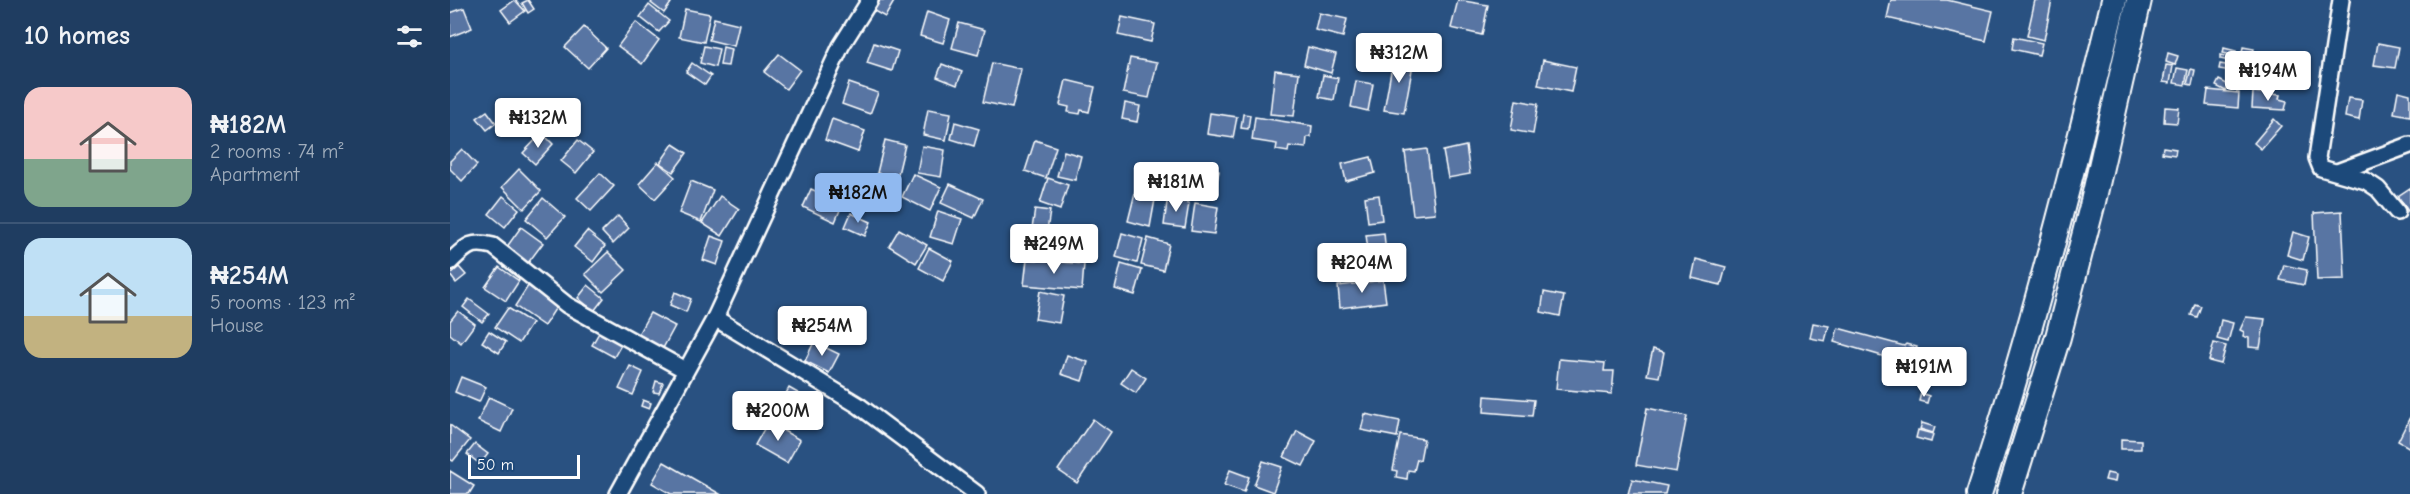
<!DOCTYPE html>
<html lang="en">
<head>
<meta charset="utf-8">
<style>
  :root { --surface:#1f3d61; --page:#2c486a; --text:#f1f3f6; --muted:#a1aebd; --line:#3c5676; --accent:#90b9f0 }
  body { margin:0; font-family:"Comic Neue",sans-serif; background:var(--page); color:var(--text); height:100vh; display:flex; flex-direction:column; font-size:22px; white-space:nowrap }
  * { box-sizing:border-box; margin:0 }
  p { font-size:20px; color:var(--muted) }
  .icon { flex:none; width:33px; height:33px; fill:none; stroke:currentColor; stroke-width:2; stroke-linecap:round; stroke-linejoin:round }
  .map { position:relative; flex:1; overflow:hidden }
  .details { display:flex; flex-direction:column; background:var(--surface); width:450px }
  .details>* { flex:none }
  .scale { position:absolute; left:18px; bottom:15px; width:112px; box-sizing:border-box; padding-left:6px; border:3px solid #fff; border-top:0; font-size:16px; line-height:21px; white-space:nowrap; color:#fff; -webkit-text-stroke:4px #1f4a7a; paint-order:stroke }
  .price { position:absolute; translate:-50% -51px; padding:0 14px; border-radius:6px; background:#fff; color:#222; font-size:20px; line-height:39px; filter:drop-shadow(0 2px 3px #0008) }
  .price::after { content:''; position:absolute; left:50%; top:36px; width:18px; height:14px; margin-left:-9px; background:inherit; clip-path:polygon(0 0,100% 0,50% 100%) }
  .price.current { background:var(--accent); color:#111 }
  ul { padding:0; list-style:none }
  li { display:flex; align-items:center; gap:18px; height:150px; padding:0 24px }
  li+li { border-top:2px solid var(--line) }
  li span { display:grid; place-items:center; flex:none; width:168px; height:120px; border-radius:18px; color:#555 }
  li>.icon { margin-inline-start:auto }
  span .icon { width:72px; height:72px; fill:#fffc; stroke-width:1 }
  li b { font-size:26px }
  h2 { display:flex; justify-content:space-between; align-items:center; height:72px; padding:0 24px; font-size:26px }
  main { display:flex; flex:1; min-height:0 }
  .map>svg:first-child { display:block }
  .building { fill:#5874a3; stroke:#fff; stroke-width:1.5 }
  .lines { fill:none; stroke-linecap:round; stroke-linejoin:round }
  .minor-casing { stroke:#fff; stroke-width:20 }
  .primary-casing { stroke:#fff; stroke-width:28 }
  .minor { stroke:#1f4a7a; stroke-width:15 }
  .primary { stroke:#1f4a7a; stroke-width:24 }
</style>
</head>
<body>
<main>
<section class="details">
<h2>10 homes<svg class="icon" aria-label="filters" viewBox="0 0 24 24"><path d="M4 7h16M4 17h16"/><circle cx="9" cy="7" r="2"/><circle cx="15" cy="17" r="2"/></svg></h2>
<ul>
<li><span style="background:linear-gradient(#f6c9c9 60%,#7fa58c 0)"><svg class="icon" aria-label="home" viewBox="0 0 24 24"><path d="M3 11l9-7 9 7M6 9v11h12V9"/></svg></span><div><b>₦182M</b><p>2 rooms · 74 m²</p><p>Apartment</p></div></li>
<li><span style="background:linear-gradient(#bfe0f5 65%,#c2b280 0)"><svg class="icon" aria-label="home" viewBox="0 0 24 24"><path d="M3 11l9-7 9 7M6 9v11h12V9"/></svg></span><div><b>₦254M</b><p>5 rooms · 123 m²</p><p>House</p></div></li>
</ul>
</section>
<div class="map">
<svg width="1960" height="494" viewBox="0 0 1960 494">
  <rect width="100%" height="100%" fill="#295181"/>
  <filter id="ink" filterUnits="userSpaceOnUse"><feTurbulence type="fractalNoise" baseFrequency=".0167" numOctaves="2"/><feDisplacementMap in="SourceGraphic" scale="12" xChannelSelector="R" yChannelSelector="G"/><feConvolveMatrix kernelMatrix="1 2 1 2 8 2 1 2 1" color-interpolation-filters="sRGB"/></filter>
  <g filter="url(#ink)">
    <!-- building -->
    <g class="building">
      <path d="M65 0 75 11 60 22 51 10Z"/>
      <path d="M78 0 84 9 78 13 72 3Z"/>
      <path d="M203 0H216L221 3 214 13 201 3Z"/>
      <path d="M430 0H445L435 17 424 11Z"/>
      <path d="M1008 0 1038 5 1032 35 1001 28Z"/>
      <path d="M1441 0H1497L1543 11 1536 41 1437 18Z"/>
      <path d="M1585 0H1602L1594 40 1577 36Z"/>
      <path d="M199 5 219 21 209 32 190 17Z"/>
      <path d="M14 8 22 28 0 37V13Z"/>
      <path d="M235 9 260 14 254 42 229 37Z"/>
      <path d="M477 12 500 20 493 43 470 36Z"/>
      <path d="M869 13 897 19 893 37 865 30Z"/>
      <path d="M672 17 705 24 701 42 668 35Z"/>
      <path d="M264 18 289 24 284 46 259 40Z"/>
      <path d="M186 22 209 40 192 64 168 46Z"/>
      <path d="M509 23 535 30 528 55 502 48Z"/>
      <path d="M134 27 156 48 138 68 115 47Z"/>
      <path d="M1564 37 1592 43 1589 55 1562 49Z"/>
      <path d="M424 43 448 51 442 71 417 63Z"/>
      <path d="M1928 43 1949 47 1945 68 1924 65Z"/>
      <path d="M254 46 269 49 265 67 250 63Z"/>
      <path d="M273 47 281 49 278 66 270 65Z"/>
      <path d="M858 47 886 54 881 73 854 65Z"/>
      <path d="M1793 47 1804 49 1797 82 1787 80Z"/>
      <path d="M1774 48 1786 51 1785 56 1773 53Z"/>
      <path d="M1718 53 1728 56 1725 65 1716 62Z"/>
      <path d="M329 54 350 70 336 89 314 72Z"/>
      <path d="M944 55 964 59 954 113 934 110Z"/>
      <path d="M1770 55 1785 58 1784 62 1770 59Z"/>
      <path d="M680 58 707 63 699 98 673 93Z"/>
      <path d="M1093 60 1126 67 1121 92 1088 85Z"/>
      <path d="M242 63 261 76 255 85 236 72Z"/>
      <path d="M542 63 571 69 562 108 533 102Z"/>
      <path d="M492 64 512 72 507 85 487 77Z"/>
      <path d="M1770 64 1788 67 1787 72 1769 69Z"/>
      <path d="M1716 65 1723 66 1720 83 1713 82Z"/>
      <path d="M1727 68 1738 70 1735 85 1724 83Z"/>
      <path d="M1741 69 1745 70 1742 85 1737 84Z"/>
      <path d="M825 70 849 73 844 116 820 114Z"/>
      <path d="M873 75 888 78 884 100 869 97Z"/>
      <path d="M616 80 645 87 639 112 631 110 630 114 618 112 619 107 610 105Z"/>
      <path d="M1769 80 1779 85 1776 91 1766 86Z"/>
      <path d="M906 81 923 84 918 111 901 107Z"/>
      <path d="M399 83 428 93 420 114 392 104Z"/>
      <path d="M1758 90 1789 93 1788 108 1756 105Z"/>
      <path d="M1948 91 1960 94V116L1944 113Z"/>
      <path d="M1803 92 1830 95 1829 99 1837 101 1835 110 1802 108Z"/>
      <path d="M1898 98 1912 100 1909 120 1895 117Z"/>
      <path d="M1066 100 1088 104 1083 134 1061 130Z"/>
      <path d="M675 103 690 106 687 122 672 119Z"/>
      <path d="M1715 107 1729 108 1727 123 1714 122Z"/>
      <path d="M478 109 501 113 496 140 473 135Z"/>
      <path d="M37 111 46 123 37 130 27 118Z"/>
      <path d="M760 113 787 117 783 138 757 134Z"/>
      <path d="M793 114 800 115 798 129 791 128Z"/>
      <path d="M805 117 862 126 861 137H857L856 148 839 146 838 152 826 150 827 144 802 140Z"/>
      <path d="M382 119 415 131 408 152 375 140Z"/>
      <path d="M1824 119 1831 126 1811 149 1804 143Z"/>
      <path d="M505 122 529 129 524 146 501 139Z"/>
      <path d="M92 133 103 144 85 164 73 153Z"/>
      <path d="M128 140 143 152 126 173 111 161Z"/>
      <path d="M435 140 455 145 447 178 427 173Z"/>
      <path d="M585 140 606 147 596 178 575 171Z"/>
      <path d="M223 144 237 153 223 172 210 163Z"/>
      <path d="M472 146 495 150 491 177 467 173Z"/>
      <path d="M1016 146 1020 174 998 178 993 151Z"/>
      <path d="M1713 147 1726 149 1725 155 1712 153Z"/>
      <path d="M12 149 27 165 12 181 0 169V161Z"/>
      <path d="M977 149 985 213 963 215 955 152Z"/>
      <path d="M614 151 631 156 625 180 607 176Z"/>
      <path d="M921 157 925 173 896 181 892 164Z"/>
      <path d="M208 162 225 177 205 199 189 184Z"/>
      <path d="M750 168 769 171 764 197 746 194Z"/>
      <path d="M69 169 91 191 74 209 52 187Z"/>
      <path d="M150 173 164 186 141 211 127 198Z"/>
      <path d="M463 174 491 187 480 211 452 197Z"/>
      <path d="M598 178 618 185 610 210 590 203Z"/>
      <path d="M241 181 263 190 251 222 229 213Z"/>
      <path d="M500 184 533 199 524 218 491 203Z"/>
      <path d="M1960 188V214L1948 196Z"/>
      <path d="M361 189 393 203 385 222 353 207Z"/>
      <path d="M686 189 706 194 700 227 678 221Z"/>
      <path d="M718 195 729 197 728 201 739 203 735 228 714 225Z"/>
      <path d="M929 195 932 220 918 222 915 197Z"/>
      <path d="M53 196 69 209 55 227 39 214Z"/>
      <path d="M270 196 289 209 272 236 252 223Z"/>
      <path d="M93 198 115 217 97 237 76 219Z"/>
      <path d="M745 203 768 207 764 234 741 231Z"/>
      <path d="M585 209 600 211 597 231 582 229Z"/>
      <path d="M488 211 512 219 504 244 480 237Z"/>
      <path d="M1892 211 1895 279 1867 280 1864 213Z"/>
      <path d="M401 213 421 222 415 236 395 227Z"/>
      <path d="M168 216 179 228 163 244 152 232Z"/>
      <path d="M71 227 93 243 78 263 56 248Z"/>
      <path d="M449 229 477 245 466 263 439 246Z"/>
      <path d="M137 231 155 246 143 262 124 247Z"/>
      <path d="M1843 232 1859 237 1853 260 1837 255Z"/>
      <path d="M672 233 693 239 687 263 666 257Z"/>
      <path d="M934 233 936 255 919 257 916 235Z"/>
      <path d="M261 236 275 241 267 265 253 260Z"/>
      <path d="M698 238 719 244 713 270 691 265Z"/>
      <path d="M479 248 503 261 493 281 469 268Z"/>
      <path d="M158 252 176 270 153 292 135 274Z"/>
      <path d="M577 259 634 264 632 290 574 285Z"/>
      <path d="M1246 259 1276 267 1271 285 1242 278Z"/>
      <path d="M671 264 692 270 685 295 665 289Z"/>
      <path d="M1834 265 1857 270 1854 285 1830 280Z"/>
      <path d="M9 267 16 275 6 283 0 275Z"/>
      <path d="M49 267 69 281 56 301 35 287Z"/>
      <path d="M933 280 936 302 890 308 888 286Z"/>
      <path d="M138 285 154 298 144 311 128 298Z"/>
      <path d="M78 286 107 306 94 326 65 306Z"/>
      <path d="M590 291 614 296 609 323 585 319Z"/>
      <path d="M225 292 241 299 236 312 220 305Z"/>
      <path d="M1094 292 1114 296 1110 316 1091 312Z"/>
      <path d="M19 299 39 314 32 322 13 307Z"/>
      <path d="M1745 304 1751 306 1747 317 1741 315Z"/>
      <path d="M58 308 82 323 69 343 45 327Z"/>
      <path d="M8 311 25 324 11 343 0 334V321Z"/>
      <path d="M200 313 225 326 212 350 187 336Z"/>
      <path d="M1796 317 1815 319 1810 348 1799 347V338L1793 336 1794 332 1790 330Z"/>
      <path d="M1771 320 1783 323 1778 342 1767 339Z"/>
      <path d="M1363 323 1379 326 1375 341 1360 338Z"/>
      <path d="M1388 328 1454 346 1456 344 1467 347 1463 365 1384 342Z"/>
      <path d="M39 331 56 342 49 353 32 342Z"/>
      <path d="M150 331 172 343 164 357 142 345Z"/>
      <path d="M364 342 389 354 379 373 355 361Z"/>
      <path d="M1764 343 1776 346 1771 364 1759 361Z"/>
      <path d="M1203 349 1214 352 1209 377 1197 375Z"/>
      <path d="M617 355 638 362 632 381 611 374Z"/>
      <path d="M1109 359 1155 363 1154 371H1164L1162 394 1106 389Z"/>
      <path d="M180 366 193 372 183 395 169 389Z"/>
      <path d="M681 368 696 378 686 393 671 383Z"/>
      <path d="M11 377 36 387 29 402 5 392Z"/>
      <path d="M206 381 213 383 209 393 203 392Z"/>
      <path d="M339 388 360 400 343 428 323 417Z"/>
      <path d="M1471 393 1479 396 1477 403 1469 401Z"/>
      <path d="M1035 396 1084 400 1082 416 1034 412Z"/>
      <path d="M39 397 62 408 51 432 28 421Z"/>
      <path d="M193 400 201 403 199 409 191 406Z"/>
      <path d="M1197 408 1237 416 1226 472 1186 465Z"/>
      <path d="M915 414 950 421 947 437 911 430Z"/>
      <path d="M1960 417V448L1948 441Z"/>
      <path d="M643 419 661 432 627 483 608 470Z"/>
      <path d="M318 422 350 440 337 463 305 445Z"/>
      <path d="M1472 423 1485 427 1483 433 1470 429Z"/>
      <path d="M0 425 20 440 3 461 0 459Z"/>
      <path d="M1468 430 1483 434 1481 442 1466 438Z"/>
      <path d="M847 431 866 441 853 466 834 457Z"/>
      <path d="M950 435 974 439 970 460 967 459 964 471 958 470 957 479 946 477 947 471 943 470Z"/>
      <path d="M1671 439 1691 440V449H1671Z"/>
      <path d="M25 444 38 454 30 464 17 454Z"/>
      <path d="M813 461 832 467 823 492 804 485Z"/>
      <path d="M214 462 270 494H221L202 483Z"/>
      <path d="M780 470 799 477 794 492 774 485Z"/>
      <path d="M0 471 24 486 19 494H0Z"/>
      <path d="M1657 473 1666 475 1665 482 1655 480Z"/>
      <path d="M1182 479 1217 486 1215 494H1178Z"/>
    </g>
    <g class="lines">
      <!-- minor casing -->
      <g class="minor-casing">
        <g id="minor">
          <path d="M1891 0 1867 158 1871 168 1916 181 1928 189 1947 212"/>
          <path d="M1887 172 1960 145"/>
          <path d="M0 262C16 247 20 240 43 246L117 305 235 370"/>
          <path d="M265 318 408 405 527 494"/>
          <path d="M168 494 265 318 391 46 420 0"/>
        </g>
      </g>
      <!-- primary casing -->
      <g class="primary-casing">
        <g id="primary">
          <path d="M1529 494C1582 331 1624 166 1664 0"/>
          <path d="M1559 494 1608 337 1642 206 1689 0"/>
        </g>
      </g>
      <!-- minor -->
      <use href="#minor" class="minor"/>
      <!-- primary -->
      <use href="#primary" class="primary"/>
    </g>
  </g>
</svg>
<div class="scale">50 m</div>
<b class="price" style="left:949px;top:84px">₦312M</b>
<b class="price" style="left:1818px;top:102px">₦194M</b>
<b class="price" style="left:88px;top:149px">₦132M</b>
<b class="price" style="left:726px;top:213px">₦181M</b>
<b class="price current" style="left:408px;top:224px">₦182M</b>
<b class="price" style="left:604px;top:275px">₦249M</b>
<b class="price" style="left:912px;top:294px">₦204M</b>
<b class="price" style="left:372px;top:357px">₦254M</b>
<b class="price" style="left:1474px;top:398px">₦191M</b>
<b class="price" style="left:328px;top:442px">₦200M</b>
</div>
</main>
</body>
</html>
